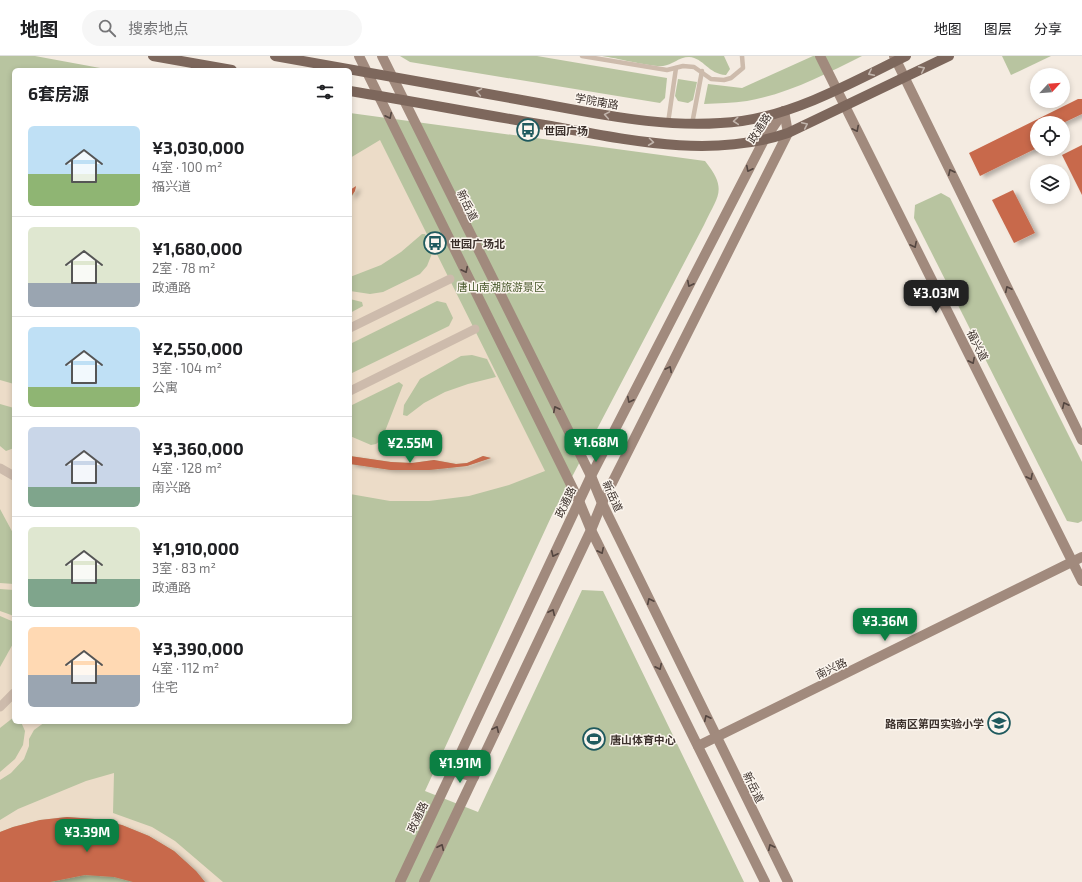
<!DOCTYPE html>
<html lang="zh">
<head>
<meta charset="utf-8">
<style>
  :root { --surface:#fff; --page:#f6f6f6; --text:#202124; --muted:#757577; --line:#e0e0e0; --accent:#0b8043 }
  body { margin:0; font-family:"Exo 2","Noto Sans SC",sans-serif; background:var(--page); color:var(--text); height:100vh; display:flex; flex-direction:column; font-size:15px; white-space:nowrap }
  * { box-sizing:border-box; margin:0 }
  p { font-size:13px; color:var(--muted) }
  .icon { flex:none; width:22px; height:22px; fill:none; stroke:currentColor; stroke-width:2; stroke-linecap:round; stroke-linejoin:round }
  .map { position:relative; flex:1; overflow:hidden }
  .panel { position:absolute; left:12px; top:12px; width:340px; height:656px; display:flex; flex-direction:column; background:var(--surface); border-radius:6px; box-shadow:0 2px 6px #0003 }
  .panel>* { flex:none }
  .needle { width:26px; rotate:64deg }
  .buttons { position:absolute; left:1030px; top:12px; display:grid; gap:8px }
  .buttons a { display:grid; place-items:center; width:40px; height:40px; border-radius:50%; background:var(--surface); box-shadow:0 2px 6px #0003; font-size:20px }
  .price { position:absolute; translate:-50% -34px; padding:0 9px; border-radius:8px; background:var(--accent); color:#fff; font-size:13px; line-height:26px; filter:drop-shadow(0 1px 2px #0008) }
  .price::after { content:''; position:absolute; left:50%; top:24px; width:12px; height:9px; margin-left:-6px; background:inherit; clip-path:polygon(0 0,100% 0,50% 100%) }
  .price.selected { background:#222; color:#fff }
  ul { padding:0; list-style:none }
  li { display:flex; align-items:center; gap:12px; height:100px; padding:0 16px }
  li+li { border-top:1px solid var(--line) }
  li span { display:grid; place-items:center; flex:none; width:112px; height:80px; border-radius:6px; color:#555 }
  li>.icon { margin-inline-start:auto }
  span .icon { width:48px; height:48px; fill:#fffc; stroke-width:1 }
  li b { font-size:17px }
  h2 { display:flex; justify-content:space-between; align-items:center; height:48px; padding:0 16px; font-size:17px }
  header { display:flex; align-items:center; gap:24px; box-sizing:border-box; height:56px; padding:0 20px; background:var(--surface); border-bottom:1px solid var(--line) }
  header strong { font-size:19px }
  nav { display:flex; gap:22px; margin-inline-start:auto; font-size:14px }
  .search { width:280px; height:36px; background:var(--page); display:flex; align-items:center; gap:10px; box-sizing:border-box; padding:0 14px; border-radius:22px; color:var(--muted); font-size:15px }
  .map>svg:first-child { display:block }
  .green { fill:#b8c4a0 }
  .plaza { fill:#ecdcc8; fill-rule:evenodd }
  .building { fill:#c8694b; filter:url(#shadow) }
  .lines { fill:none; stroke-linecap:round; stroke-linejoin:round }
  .lane { stroke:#cdbbac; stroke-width:4.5 }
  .street { stroke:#cdbbac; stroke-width:9 }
  .secondary { stroke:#a18a7d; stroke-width:10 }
  .primary { stroke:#7d675c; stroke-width:10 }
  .oneway { stroke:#c2b5ac }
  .oneway2 { stroke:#544640 }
  .labels { text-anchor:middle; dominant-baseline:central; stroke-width:3; stroke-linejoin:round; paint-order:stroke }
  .street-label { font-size:11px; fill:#3b302b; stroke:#fbf5ee }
  .poi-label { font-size:11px; font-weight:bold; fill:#3b302b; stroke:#fbf5ee; text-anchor:start }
  .park-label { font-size:11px; fill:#4a5a2e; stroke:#fbf5ee }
</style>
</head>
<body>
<header>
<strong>地图</strong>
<div class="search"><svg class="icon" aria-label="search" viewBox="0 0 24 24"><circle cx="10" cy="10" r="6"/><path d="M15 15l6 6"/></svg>搜索地点</div>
<nav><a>地图</a><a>图层</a><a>分享</a></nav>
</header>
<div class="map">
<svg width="1082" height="826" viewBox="0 0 1082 826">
  <defs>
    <filter id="shadow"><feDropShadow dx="4.5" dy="2.5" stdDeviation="2" flood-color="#0004"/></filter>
  </defs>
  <rect width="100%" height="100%" fill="#f4ebe1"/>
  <!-- green -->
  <g class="green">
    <path d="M0 0H35L111 14H14V666H350V57L705 105C728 134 718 139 704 169L552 459 425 735 478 756 582 534 603 535 744 826H0Z"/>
    <path d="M400 0H537L667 22 665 42 660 47 410 6Z"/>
    <path d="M602 0H724L730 13 726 19C708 18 704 2 689 1 679 1 672 9 663 10 650 11 617 2 602 0Z"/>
    <path d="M813 0H862C826 18 788 38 747 45 733 47 718 47 704 48L708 28 742 32Z"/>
    <path d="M1002 0H1051L1011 19Z"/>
    <path d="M678 23 697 26 693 44 688 47 678 45 675 40Z"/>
    <path d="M941 137 950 142 1082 406V465L1078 467 1067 465 914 162 915 149Z"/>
  </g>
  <!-- plaza -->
  <g class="plaza">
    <path d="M380 84 545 415 509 429 469 440 429 445H390L350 438V408L391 414H429L467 410 491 402 483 400 467 407 456 408 434 404 412 407 391 406 350 400V380L371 389 376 388 382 383 403 329 399 326 350 350V318L449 270 453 262 446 247 437 245 350 288V257L363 250 362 246 350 243V235L370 238 383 236 420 218 427 210 433 195 425 178H422L401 196 381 209 350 221V142L353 139 356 131 350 134V102ZM472 299 487 303 496 321 468 328 445 336 424 347 407 360 403 359 404 349 420 323 461 300Z"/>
    <path d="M0 324 14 328V352L0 348Z"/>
    <path d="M0 390 6 395 14 392V479L0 453Z"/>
    <path d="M0 527 14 528V534L0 533Z"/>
    <path d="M0 555 14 560V566L0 560Z"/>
    <path d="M14 586V661L0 672V611Z"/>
    <path d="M21 666H45L34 674 29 683V690L24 703 11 717 0 724V716L15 703 23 689 25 675Z"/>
    <path d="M114 717 113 757 152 771 175 785 223 826H205L196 815 174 795 149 780 122 769 95 763 67 761 40 764 13 771 0 776V764L18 753 86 725Z"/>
  </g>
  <!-- building -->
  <g class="building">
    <path d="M1078 43H1082V58L1063 67H1037V80L1032 83 1037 92 980 120 969 97Z"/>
    <path d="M1082 89V139L1062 99Z"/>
    <path d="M356 130 355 135 350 142V134Z"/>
    <path d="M1013 134 1035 177 1014 187 992 144Z"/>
    <path d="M350 400 391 406 412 407 434 404 456 408 467 407 483 400 491 402 467 410 429 414H391L350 408Z"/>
    <path d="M67 761 95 763 122 769 149 780 174 795 196 815 205 826H133L114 821 85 819 50 826H0V776L13 771 40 764Z"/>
  </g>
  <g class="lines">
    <!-- lane -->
    <g class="lane">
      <path d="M582 0 667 14 683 10 694 11 711 23 724 24 731 22 743 12 742 0"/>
      <path d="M668 67 676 12"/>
      <path d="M692 68 702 15"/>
    </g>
    <!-- street -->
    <g class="street">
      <path d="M350 272 450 223"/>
      <path d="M350 335 475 273"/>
      <path d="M0 412 14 420"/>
      <path d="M0 651 14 637"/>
    </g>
    <!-- secondary -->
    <g class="secondary">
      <path d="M359 0 579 445 591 474 765 826"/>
      <path d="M382 0 591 420 602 447 788 826"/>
      <path d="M820 0 1082 525"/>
      <path d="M894 0 1082 384"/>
      <path d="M698 690 1082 501"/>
      <path d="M452 715 474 721"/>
      <path d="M400 826 591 420 763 86 784 55"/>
      <path d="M424 826 591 474 602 447 788 77 784 55"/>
    </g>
    <!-- primary -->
    <g class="primary">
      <path d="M153 0 232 14"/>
      <path d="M275 0C355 14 435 28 516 43 590 56 666 75 742 65 798 57 855 25 906 0"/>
      <path d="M350 35C417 46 484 59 551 70 628 84 711 103 788 77L949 0"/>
    </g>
  </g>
  <!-- one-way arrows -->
  <defs><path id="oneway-chevron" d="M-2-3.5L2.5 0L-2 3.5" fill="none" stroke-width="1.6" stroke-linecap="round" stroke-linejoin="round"/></defs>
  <g class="oneway">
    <use href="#oneway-chevron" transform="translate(922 13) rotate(-26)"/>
    <use href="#oneway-chevron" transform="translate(871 17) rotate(154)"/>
    <use href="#oneway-chevron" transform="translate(479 36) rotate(-170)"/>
    <use href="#oneway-chevron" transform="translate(607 59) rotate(-170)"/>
    <use href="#oneway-chevron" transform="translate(736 65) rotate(175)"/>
    <use href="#oneway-chevron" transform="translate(805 69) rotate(-25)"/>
    <use href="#oneway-chevron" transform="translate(651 86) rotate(7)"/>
  </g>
  <g class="oneway2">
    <use href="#oneway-chevron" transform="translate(389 60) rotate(64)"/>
    <use href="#oneway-chevron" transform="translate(856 73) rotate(63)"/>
    <use href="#oneway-chevron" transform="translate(749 113) rotate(117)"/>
    <use href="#oneway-chevron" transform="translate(951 116) rotate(-116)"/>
    <use href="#oneway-chevron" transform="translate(914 189) rotate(63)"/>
    <use href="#oneway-chevron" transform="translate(465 214) rotate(64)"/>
    <use href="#oneway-chevron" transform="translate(690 228) rotate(117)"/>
    <use href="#oneway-chevron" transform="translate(1008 233) rotate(-116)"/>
    <use href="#oneway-chevron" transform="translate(972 305) rotate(63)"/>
    <use href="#oneway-chevron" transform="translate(669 313) rotate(-63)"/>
    <use href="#oneway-chevron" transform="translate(630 344) rotate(117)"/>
    <use href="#oneway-chevron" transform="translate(1065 349) rotate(-116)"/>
    <use href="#oneway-chevron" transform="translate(556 353) rotate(-117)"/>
    <use href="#oneway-chevron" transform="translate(1030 421) rotate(63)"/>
    <use href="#oneway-chevron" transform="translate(601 495) rotate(64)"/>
    <use href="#oneway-chevron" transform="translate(554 498) rotate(115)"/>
    <use href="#oneway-chevron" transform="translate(650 545) rotate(-116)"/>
    <use href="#oneway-chevron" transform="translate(552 556) rotate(-65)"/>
    <use href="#oneway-chevron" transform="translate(659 611) rotate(64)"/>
    <use href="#oneway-chevron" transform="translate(707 662) rotate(-116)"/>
    <use href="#oneway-chevron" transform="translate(496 673) rotate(-65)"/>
    <use href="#oneway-chevron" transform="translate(441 791) rotate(-65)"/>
    <use href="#oneway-chevron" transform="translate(771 791) rotate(-116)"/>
  </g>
  <!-- icons -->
  <defs>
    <g id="bus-ring" transform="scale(1.15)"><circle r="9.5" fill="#fbf5ee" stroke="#1f5a5e" stroke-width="1.5"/><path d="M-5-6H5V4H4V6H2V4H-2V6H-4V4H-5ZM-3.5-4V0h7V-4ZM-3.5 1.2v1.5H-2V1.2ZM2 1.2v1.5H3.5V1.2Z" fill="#1f5a5e"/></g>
    <g id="school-ring" transform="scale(1.15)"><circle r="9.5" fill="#fbf5ee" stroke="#1f5a5e" stroke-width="1.5"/><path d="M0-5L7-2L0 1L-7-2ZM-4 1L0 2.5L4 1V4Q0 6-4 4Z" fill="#1f5a5e"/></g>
    <g id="stadium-ring" transform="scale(1.15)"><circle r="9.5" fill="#fbf5ee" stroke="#1f5a5e" stroke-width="1.5"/><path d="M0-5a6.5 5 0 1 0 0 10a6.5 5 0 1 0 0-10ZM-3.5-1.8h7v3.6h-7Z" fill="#1f5a5e"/></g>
  </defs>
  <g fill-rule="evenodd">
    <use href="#bus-ring" x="528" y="74"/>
    <use href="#bus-ring" x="435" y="187"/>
    <use href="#school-ring" x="999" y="667"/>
    <use href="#stadium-ring" x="594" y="683"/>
  </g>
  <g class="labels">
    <!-- street labels -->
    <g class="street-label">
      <text transform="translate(597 45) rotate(10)">学院南路</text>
      <text transform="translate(759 72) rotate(-57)">政通路</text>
      <text transform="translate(468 149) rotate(64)">新岳道</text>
      <text transform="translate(978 289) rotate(63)">福兴道</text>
      <text transform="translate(613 440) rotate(66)">新岳道</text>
      <text transform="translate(565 446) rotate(-65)">政通路</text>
      <text transform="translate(831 612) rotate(-26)">南兴路</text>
      <text transform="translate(754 731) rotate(64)">新岳道</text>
      <text transform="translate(417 761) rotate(-65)">政通路</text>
    </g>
    <!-- poi labels -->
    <g class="poi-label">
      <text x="544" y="74">世园广场</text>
      <text x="450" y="187">世园广场北</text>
      <text x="984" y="667" text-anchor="end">路南区第四实验小学</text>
      <text x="610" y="683">唐山体育中心</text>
    </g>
    <!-- park labels -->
    <g class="park-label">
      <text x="501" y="230">唐山南湖旅游景区</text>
    </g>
  </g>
</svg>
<div class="buttons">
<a><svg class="needle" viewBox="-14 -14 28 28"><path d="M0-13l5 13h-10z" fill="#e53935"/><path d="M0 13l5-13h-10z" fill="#757577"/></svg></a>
<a><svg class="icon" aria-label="locate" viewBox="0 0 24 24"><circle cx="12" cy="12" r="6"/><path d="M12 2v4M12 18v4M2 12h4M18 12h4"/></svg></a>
<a><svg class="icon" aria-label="layers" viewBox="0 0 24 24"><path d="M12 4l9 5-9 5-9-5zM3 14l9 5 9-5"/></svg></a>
</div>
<b class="price selected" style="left:936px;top:258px">¥3.03M</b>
<b class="price" style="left:596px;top:407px">¥1.68M</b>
<b class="price" style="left:410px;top:408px">¥2.55M</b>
<b class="price" style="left:885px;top:586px">¥3.36M</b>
<b class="price" style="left:460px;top:728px">¥1.91M</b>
<b class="price" style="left:87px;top:797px">¥3.39M</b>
<section class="panel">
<h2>6套房源<svg class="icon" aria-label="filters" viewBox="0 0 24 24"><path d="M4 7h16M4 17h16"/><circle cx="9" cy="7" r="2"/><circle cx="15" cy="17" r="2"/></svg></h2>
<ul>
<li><span style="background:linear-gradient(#bfe0f5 60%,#8fb573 0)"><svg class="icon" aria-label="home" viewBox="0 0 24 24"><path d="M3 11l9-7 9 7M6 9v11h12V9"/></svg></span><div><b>¥3,030,000</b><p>4室 · 100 m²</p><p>福兴道</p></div></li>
<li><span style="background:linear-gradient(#dfe7d0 70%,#9aa5b1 0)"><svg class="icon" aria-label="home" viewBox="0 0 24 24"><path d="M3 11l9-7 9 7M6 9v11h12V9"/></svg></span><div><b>¥1,680,000</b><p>2室 · 78 m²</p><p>政通路</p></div></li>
<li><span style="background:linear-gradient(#bfe0f5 75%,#8fb573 0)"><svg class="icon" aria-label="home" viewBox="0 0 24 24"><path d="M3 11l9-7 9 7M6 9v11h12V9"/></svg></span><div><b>¥2,550,000</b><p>3室 · 104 m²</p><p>公寓</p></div></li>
<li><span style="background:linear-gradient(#c9d6e8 75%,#7fa58c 0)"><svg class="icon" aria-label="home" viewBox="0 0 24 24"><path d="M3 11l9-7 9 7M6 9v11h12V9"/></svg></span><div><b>¥3,360,000</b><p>4室 · 128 m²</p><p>南兴路</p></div></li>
<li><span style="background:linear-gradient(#dfe7d0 65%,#7fa58c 0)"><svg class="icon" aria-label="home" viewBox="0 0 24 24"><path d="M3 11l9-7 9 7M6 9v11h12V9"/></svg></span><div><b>¥1,910,000</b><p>3室 · 83 m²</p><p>政通路</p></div></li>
<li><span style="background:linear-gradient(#ffd9b3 60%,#9aa5b1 0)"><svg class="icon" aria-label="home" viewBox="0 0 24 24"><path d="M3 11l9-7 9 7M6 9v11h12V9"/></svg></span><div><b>¥3,390,000</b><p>4室 · 112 m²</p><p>住宅</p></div></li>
</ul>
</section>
</div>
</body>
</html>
